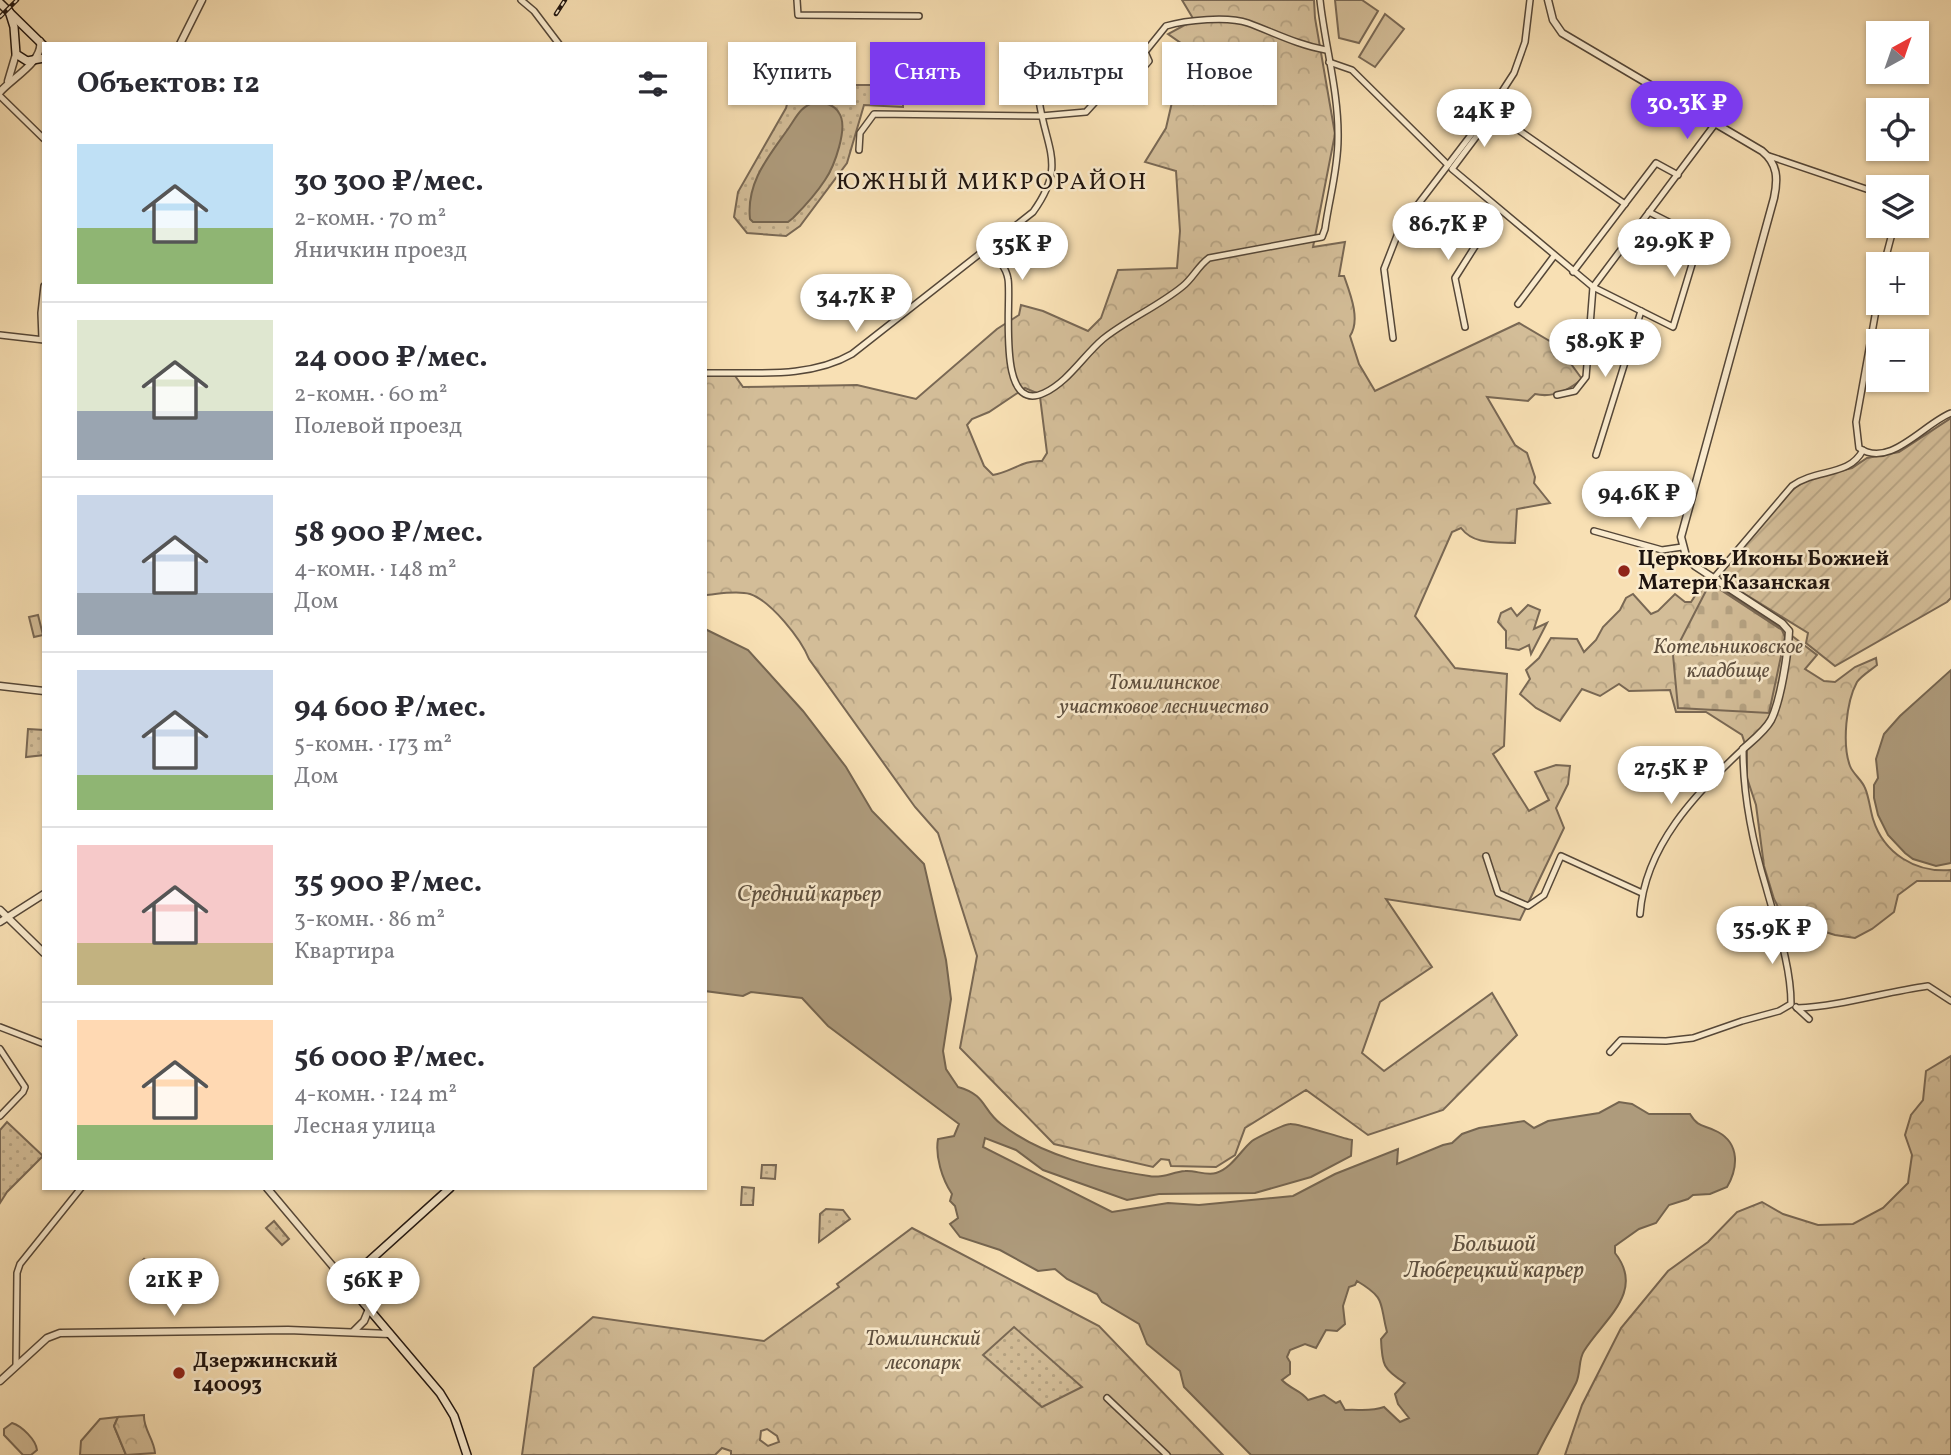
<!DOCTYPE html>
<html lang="ru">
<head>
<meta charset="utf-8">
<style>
  :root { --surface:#fff; --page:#f7f7f7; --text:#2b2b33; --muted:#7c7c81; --line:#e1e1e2; --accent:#7c3aed }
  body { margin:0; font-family:Vollkorn,serif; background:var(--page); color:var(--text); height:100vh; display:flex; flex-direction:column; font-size:26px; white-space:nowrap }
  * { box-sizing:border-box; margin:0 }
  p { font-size:23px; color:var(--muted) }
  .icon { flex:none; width:38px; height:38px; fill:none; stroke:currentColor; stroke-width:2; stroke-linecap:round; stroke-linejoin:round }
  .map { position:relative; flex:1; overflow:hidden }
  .side { position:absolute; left:42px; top:42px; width:665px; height:1148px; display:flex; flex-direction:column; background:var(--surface); border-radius:0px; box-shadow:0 2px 5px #0004 }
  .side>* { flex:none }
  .top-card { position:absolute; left:728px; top:42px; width:665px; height:63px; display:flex; gap:14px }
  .needle { width:46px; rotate:40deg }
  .tools { position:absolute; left:1866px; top:21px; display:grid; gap:14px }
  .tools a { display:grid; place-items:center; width:63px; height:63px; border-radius:0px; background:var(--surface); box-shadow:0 2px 5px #0004; font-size:35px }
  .price { position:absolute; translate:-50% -60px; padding:0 16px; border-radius:24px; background:#fff; color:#222; font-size:23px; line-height:46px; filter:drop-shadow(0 2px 4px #0008) }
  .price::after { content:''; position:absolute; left:50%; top:42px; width:21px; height:16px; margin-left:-10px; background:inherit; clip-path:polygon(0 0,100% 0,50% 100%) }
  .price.current { background:var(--accent); color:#fff }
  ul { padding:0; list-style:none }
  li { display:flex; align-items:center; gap:21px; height:175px; padding:0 35px }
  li+li { border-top:2px solid var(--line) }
  li span { display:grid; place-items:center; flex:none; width:196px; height:140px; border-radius:0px; color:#555 }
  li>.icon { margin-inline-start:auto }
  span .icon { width:84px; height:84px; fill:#fffc; stroke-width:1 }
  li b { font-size:30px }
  h2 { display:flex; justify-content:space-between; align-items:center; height:84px; padding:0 35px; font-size:30px }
  .pill { padding:0 24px; border-radius:0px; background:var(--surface); box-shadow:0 2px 5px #0004; font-size:24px; line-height:63px }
  .pill.current { background:var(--accent); color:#fff }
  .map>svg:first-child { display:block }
  .grass { fill:#d3bd98; stroke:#796854; stroke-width:2 }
  .forest { fill:url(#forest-crowns); stroke:#796854; stroke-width:2; fill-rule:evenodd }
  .cemetery { fill:url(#cemetery-stones); stroke:#796854; stroke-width:2 }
  .park { fill:url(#park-dots); stroke:#796854; stroke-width:2 }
  .garden { fill:url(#garden-furrows); stroke:#796854; stroke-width:2 }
  .water { fill:#ae9b7c; stroke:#756550; stroke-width:2; fill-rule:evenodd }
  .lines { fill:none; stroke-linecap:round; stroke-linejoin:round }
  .minor-casing { stroke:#554738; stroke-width:8 }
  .tertiary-casing { stroke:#554738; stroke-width:9 }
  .secondary-casing { stroke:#1f140f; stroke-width:10 }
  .minor { stroke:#faebce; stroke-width:5 }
  .tertiary { stroke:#faebce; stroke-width:6 }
  .secondary { stroke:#faebce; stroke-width:7 }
  .rail-casing { stroke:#1f140f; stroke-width:4.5 }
  .rail { stroke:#faebce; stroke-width:2; stroke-dasharray:5; stroke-linecap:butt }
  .poi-dot { fill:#8f2418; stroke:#faebce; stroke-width:2.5 }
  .labels { text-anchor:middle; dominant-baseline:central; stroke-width:5; stroke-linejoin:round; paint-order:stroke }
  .poi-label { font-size:21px; font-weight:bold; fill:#1f140f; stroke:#faebce; text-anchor:start }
  .park-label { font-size:21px; font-style:italic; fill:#5e4f3f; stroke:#faebce }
  .water-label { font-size:23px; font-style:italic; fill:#5f5140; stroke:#faebce }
  .quarter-label { font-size:24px; letter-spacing:2px; fill:#1f140f; stroke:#faebce }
</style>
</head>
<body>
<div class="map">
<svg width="1951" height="1455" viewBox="0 0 1951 1455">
  <defs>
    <pattern id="forest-crowns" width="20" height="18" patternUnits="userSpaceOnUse" patternTransform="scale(1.75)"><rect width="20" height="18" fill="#d3bd98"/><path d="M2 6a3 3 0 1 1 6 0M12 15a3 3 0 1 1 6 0" fill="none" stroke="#b5a282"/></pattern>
    <pattern id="cemetery-stones" width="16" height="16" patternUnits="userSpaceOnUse" patternTransform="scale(1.75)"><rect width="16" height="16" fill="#d3bd98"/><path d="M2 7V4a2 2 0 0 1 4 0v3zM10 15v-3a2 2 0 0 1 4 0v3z" fill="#b5a282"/></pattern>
    <pattern id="park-dots" width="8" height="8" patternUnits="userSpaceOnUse" patternTransform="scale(1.75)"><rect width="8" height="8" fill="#d3bd98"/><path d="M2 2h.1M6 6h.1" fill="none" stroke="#b5a282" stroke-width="1.8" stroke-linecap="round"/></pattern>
    <pattern id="garden-furrows" width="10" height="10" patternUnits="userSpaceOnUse" patternTransform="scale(1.75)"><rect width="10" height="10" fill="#d3bd98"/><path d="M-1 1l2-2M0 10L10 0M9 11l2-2" fill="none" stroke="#b5a282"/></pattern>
  </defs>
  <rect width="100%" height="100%" fill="#f8e0b4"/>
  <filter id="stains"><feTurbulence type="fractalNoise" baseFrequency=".00286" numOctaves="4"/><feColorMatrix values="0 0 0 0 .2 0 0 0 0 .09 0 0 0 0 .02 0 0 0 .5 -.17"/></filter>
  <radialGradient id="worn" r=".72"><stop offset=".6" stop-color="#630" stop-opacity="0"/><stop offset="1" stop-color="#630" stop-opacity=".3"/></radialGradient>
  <!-- grass -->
  <g class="grass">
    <path d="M1335 0H1362L1378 11 1359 43 1339 38Z"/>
    <path d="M1385 14 1404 29 1375 67 1359 57Z"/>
    <path d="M38 615 43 635 34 637 29 617Z"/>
    <path d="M118 1417 114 1426 126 1455H80L81 1441 100 1419Z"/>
    <path d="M12 1423C22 1426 36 1440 37 1450L31 1455H23L4 1435V1429Z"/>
  </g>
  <!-- forest -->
  <g class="forest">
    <path d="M1182 0H1314L1315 18 1335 134 1313 247 1345 242 1339 276H1344C1350 293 1361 320 1350 336L1359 364 1375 391 1519 323 1558 346 1582 379C1569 390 1552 398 1535 394L1528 401 1487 397 1515 445 1527 453 1535 477 1534 483 1550 503 1517 509 1515 543C1495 542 1474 545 1461 528L1452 532 1415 616 1455 668 1507 674 1504 746 1493 754 1529 811 1549 800 1535 772 1556 765 1570 766 1568 784 1556 808 1564 828 1520 920 1386 899 1432 967 1380 1002 1362 1053 1384 1071 1492 993 1517 1035 1443 1110 1368 1135 1306 1090 1245 1128 1235 1155 1216 1167 1171 1166 1169 1160 1161 1159 1153 1167 1054 1144 960 1048 977 956 938 833 915 807 809 659C801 639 771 601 750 594 737 590 718 594 705 595V374L733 373 743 387 857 385 916 399 997 329 1019 315 1021 305 1043 311 1088 331 1101 318 1118 270 1177 268 1180 231 1176 171 1145 162 1166 128 1185 46 1168 34 1194 20ZM1025 388 1037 393 1040 397 1047 453 1042 461C1022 460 1012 472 993 475L984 466 967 425 972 419 989 412Z"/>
    <path d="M1706 579 1783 629 1817 655 1805 669 1824 681 1835 682 1855 667 1876 658 1877 665C1871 670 1861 676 1857 682 1846 702 1842 745 1850 766 1853 774 1862 780 1865 788 1869 797 1870 809 1873 819 1884 854 1916 873 1951 870V881H1917L1898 895 1894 912 1872 929 1855 938 1835 935 1784 919 1774 899 1764 866 1756 805 1747 778V750L1742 735 1706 712H1676L1670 690 1629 691 1619 684 1600 696 1582 689 1560 721 1536 708 1520 694 1530 679 1526 670 1539 658 1551 638 1577 639 1584 652 1596 640 1603 627 1620 610 1626 598 1633 594 1651 614 1658 611 1675 594 1685 602H1691Z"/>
    <path d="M1528 605 1540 610 1534 629 1547 623 1531 654 1529 645 1519 650 1506 648V631L1498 622 1501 613 1511 608 1517 616Z"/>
    <path d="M1951 1056V1455H1565L1582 1405 1621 1328 1668 1271 1708 1242 1737 1212 1762 1202 1783 1214 1818 1225 1853 1224 1883 1208 1908 1183 1912 1155 1905 1135 1911 1115 1923 1100 1926 1071Z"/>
    <path d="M912 1228 1099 1326 1223 1455H731V1451L722 1448 715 1455H522L534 1368 593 1317 764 1341 839 1287 837 1284ZM767 1429 777 1436 779 1442 768 1446 760 1440 761 1431Z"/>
    <path d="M144 1415C143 1429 154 1439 155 1453L126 1455 114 1426 118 1417Z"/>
  </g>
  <!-- cemetery -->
  <path class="cemetery" d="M1710 583 1782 630 1785 637 1769 713 1678 708 1673 655Z"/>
  <!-- park -->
  <g class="park">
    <path d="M792 85H903V107L864 105 847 163 800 226 786 236 747 233 734 217 738 192 786 108Z"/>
    <path d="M28 729 44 730V755L26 757Z"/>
    <path d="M7 1122 43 1156 7 1192 0 1203V1130Z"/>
    <path d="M762 1165H776L775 1179 761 1178Z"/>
    <path d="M742 1187 754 1188 753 1205H741Z"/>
    <path d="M826 1209 843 1210 850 1219 819 1242 820 1214Z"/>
    <path d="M274 1221 289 1239 282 1245 266 1228Z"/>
    <path d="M144 1259 158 1274 151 1281 137 1266Z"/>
    <path d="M1014 1327 1082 1387 1042 1407 983 1355Z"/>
  </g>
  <!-- garden -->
  <path class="garden" d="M1951 418V598L1947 602 1835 666 1806 643 1808 633 1719 578 1720 574 1788 494 1804 480 1852 468 1867 458 1899 452Z"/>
  <!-- water -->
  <g class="water">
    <path d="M815 102C825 103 834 104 839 113 849 127 834 167 825 180 816 194 804 207 793 218L788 222H753L750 219C746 182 769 156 788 129 797 116 800 107 815 102Z"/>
    <path d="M705 629 748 650 803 711 846 767 872 811 924 864 946 960 951 999 943 1051 946 1069 958 1087C987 1095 982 1110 1001 1124 1043 1157 1097 1168 1149 1176 1162 1179 1172 1172 1185 1171 1195 1170 1206 1176 1216 1173 1232 1168 1241 1150 1252 1141 1256 1138 1285 1124 1290 1124 1298 1123 1341 1138 1352 1140L1351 1156 1311 1177 1255 1193 1159 1194 1127 1200 1043 1170 1016 1150 985 1138 983 1147 1112 1212 1168 1203 1199 1205 1293 1196 1335 1174 1398 1149 1397 1164 1443 1145 1452 1143 1462 1134 1479 1128 1524 1121 1534 1128 1548 1121 1599 1113 1619 1102 1632 1104 1649 1114H1690C1699 1129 1704 1124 1718 1132 1740 1144 1738 1168 1727 1187L1710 1194 1693 1195 1688 1199 1669 1205 1656 1223 1639 1229 1615 1246V1253C1646 1292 1603 1320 1584 1351 1578 1360 1581 1373 1576 1383 1564 1407 1549 1430 1537 1455H1251L1184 1387 1180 1371 1147 1344 1139 1324 1102 1302 1097 1294 1067 1279 1055 1269 1038 1271 1000 1250 960 1237 950 1224 958 1218 955 1206 950 1201 952 1194C942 1179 935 1156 938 1139L954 1136 959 1124 828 1026 802 998 751 992 743 996 705 991ZM1357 1281C1387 1299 1379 1302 1387 1332L1381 1339C1382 1365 1383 1369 1405 1383L1395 1394 1398 1404 1409 1418 1400 1422 1384 1407C1370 1412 1359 1409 1345 1410L1340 1401 1336 1403 1324 1395 1308 1400C1301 1390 1290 1389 1282 1380L1290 1374V1362L1287 1357 1290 1350 1305 1344 1316 1348 1326 1330 1337 1331 1345 1324 1343 1306 1349 1287 1355 1285Z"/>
    <path d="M1951 670V863L1936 866 1913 859 1905 853 1888 835 1878 815 1874 798V785L1878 778 1876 759 1884 734 1900 716Z"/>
  </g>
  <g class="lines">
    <!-- minor casing -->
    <g class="minor-casing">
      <g id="minor">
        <path d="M521 0 534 11 559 44"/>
        <path d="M797 0 798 15 919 16"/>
        <path d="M1329 62 1352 70 1448 165"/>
        <path d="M0 96 44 139"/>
        <path d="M859 150 860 133 874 114 1041 116 1086 112 1107 89 1118 97 1149 61 1145 52"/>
        <path d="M1769 156 1878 193"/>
        <path d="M1625 204 1494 113 1452 169 1593 287 1673 327 1700 238 1649 212"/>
        <path d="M987 248C996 257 1006 266 1008 279 1012 299 995 416 1044 393 1068 382 1083 356 1103 339 1128 319 1159 306 1183 286 1193 278 1198 266 1209 258L1322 237 1325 229C1329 199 1338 170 1338 139 1339 93 1325 46 1320 0"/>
        <path d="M1884 264 1894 226"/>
        <path d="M1573 272 1656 163 1678 175"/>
        <path d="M1878 299 1856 422 1859 448C1890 469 1923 424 1951 413"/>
        <path d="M1518 304 1554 256"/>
        <path d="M1465 327 1455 278 1498 210"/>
        <path d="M0 335 44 340"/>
        <path d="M1393 338 1384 269 1400 228 1490 110 1514 73 1525 42 1530 0"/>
        <path d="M42 339 41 313 44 286"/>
        <path d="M705 373C753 372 809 379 852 354L1033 212C1067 165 1046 150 1039 100L1090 96 1117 66 1122 70 1138 50 1145 52 1166 26C1186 20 1228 16 1248 23 1275 33 1298 45 1326 50"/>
        <path d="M1557 395 1575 391 1586 377 1593 287 1715 124"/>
        <path d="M1596 455 1641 311"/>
        <path d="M1594 531 1662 550 1682 547"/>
        <path d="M1713 579 1792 486C1817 468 1849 477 1863 450"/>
        <path d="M1486 856 1498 893 1528 906 1544 895 1561 856 1642 893"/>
        <path d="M1640 914C1645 846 1696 793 1743 749"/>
        <path d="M1796 1007 1809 1019"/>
        <path d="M1797 1008C1842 1006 1884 992 1928 986L1951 1001"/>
        <path d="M0 1027 44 1044"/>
        <path d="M0 1049 25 1087 23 1092 0 1116"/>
        <path d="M1610 1052 1621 1040 1666 1041 1693 1038 1742 1021 1779 1011 1791 1004C1791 965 1776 924 1766 887 1753 844 1743 794 1743 749"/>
        <path d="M16 1365 17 1273 20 1264 81 1188"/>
        <path d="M1107 1398 1167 1455"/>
      </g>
    </g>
    <!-- tertiary casing -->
    <g class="tertiary-casing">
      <g id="tertiary">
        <path d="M1548 0 1553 20 1562 33 1762 151C1778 164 1778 179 1774 198L1681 537 1686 556 1695 566 1782 623 1789 631C1788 653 1781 700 1771 720 1765 731 1753 740 1743 749"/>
        <path d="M180 44 202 0"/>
        <path d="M8 81 16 54"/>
        <path d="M0 92C12 78 44 61 40 41"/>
        <path d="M0 686 44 691"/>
        <path d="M0 910 44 953"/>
        <path d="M0 922 44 894"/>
        <path d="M267 1188 346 1282"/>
        <path d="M354 1331 364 1321 369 1309"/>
        <path d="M0 1381 47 1338 60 1333 288 1330 390 1334"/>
      </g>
    </g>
    <!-- secondary casing -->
    <g class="secondary-casing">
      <g id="secondary">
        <path d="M0 3 44 46"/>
        <path d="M9 11 14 27 16 54 27 61 44 58"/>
        <path d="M450 1188 346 1282 440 1393 454 1416 467 1455"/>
      </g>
    </g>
    <!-- minor -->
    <use href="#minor" class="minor"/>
    <!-- tertiary -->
    <use href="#tertiary" class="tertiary"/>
    <!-- secondary -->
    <use href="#secondary" class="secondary"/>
    <!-- rail casing -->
    <g class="rail-casing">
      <g id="rail">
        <path d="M556 14 565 0"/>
        <path d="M0 17 17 0"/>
      </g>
    </g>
    <!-- rail -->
    <use href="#rail" class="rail"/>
  </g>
  <!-- markers -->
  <g class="poi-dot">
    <circle cx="1624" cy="571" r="7"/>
    <circle cx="179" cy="1373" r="7"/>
  </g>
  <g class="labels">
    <!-- poi labels -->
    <g class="poi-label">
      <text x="1638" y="559">Церковь Иконы Божией<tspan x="1638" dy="24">Матери Казанская</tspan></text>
      <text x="193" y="1361">Дзержинский<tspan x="193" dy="24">140093</tspan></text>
    </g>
    <!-- park labels -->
    <g class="park-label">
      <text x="1728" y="647">Котельниковское<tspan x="1728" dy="24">кладбище</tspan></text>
      <text x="1164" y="683">Томилинское<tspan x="1164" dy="24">участковое лесничество</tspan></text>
      <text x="923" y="1339">Томилинский<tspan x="923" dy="24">лесопарк</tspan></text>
    </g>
    <!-- water labels -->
    <g class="water-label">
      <text x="809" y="895">Средний карьер</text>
      <text x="1494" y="1245">Большой<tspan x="1494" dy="26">Люберецкий карьер</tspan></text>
    </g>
    <!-- quarter labels -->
    <g class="quarter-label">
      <text x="992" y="183">ЮЖНЫЙ МИКРОРАЙОН</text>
    </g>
  </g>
  <rect width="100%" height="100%" filter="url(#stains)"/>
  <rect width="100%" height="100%" fill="url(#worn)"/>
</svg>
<div class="tools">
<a><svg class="needle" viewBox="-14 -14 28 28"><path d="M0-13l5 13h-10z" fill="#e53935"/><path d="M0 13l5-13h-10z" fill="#7c7c81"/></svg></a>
<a><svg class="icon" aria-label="locate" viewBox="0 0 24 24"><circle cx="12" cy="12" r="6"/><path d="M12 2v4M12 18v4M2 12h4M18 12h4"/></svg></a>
<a><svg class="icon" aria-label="layers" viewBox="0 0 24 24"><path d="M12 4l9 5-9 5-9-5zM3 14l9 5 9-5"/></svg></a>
<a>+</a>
<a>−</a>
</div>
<b class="price current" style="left:1687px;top:141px">30.3K ₽</b>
<b class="price" style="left:1484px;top:149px">24K ₽</b>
<b class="price" style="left:1448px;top:262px">86.7K ₽</b>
<b class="price" style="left:1674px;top:279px">29.9K ₽</b>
<b class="price" style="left:1022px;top:282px">35K ₽</b>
<b class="price" style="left:856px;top:334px">34.7K ₽</b>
<b class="price" style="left:1605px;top:379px">58.9K ₽</b>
<b class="price" style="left:1639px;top:531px">94.6K ₽</b>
<b class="price" style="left:1671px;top:806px">27.5K ₽</b>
<b class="price" style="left:1772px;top:966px">35.9K ₽</b>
<b class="price" style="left:174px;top:1318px">21K ₽</b>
<b class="price" style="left:373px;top:1318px">56K ₽</b>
<div class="top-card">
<a class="pill">Купить</a>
<a class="pill current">Снять</a>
<a class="pill">Фильтры</a>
<a class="pill">Новое</a>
</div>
<section class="side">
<h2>Объектов: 12<svg class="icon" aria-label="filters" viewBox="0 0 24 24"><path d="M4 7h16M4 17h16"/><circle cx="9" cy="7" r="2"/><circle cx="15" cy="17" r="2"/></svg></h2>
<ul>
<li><span style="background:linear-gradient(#bfe0f5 60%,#8fb573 0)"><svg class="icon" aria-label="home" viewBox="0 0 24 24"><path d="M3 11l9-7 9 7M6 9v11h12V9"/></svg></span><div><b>30 300 ₽/мес.</b><p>2-комн. · 70 m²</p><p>Яничкин проезд</p></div></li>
<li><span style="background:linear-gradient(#dfe7d0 65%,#9aa5b1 0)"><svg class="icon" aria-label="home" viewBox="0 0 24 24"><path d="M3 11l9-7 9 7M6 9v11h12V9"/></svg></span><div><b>24 000 ₽/мес.</b><p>2-комн. · 60 m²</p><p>Полевой проезд</p></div></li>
<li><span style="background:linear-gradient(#c9d6e8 70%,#9aa5b1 0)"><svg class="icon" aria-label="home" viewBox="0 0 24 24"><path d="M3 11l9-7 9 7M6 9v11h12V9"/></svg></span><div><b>58 900 ₽/мес.</b><p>4-комн. · 148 m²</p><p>Дом</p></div></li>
<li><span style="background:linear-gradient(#c9d6e8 75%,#8fb573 0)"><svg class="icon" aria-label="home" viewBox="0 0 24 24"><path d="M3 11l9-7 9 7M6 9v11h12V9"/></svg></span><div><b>94 600 ₽/мес.</b><p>5-комн. · 173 m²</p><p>Дом</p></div></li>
<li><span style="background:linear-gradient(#f6c9c9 70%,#c2b280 0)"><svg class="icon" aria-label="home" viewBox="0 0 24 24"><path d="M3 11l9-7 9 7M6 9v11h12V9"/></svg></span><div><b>35 900 ₽/мес.</b><p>3-комн. · 86 m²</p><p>Квартира</p></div></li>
<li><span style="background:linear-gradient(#ffd9b3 75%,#8fb573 0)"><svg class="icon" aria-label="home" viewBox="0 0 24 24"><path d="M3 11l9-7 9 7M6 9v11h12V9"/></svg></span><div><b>56 000 ₽/мес.</b><p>4-комн. · 124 m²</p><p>Лесная улица</p></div></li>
</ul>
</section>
</div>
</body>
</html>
